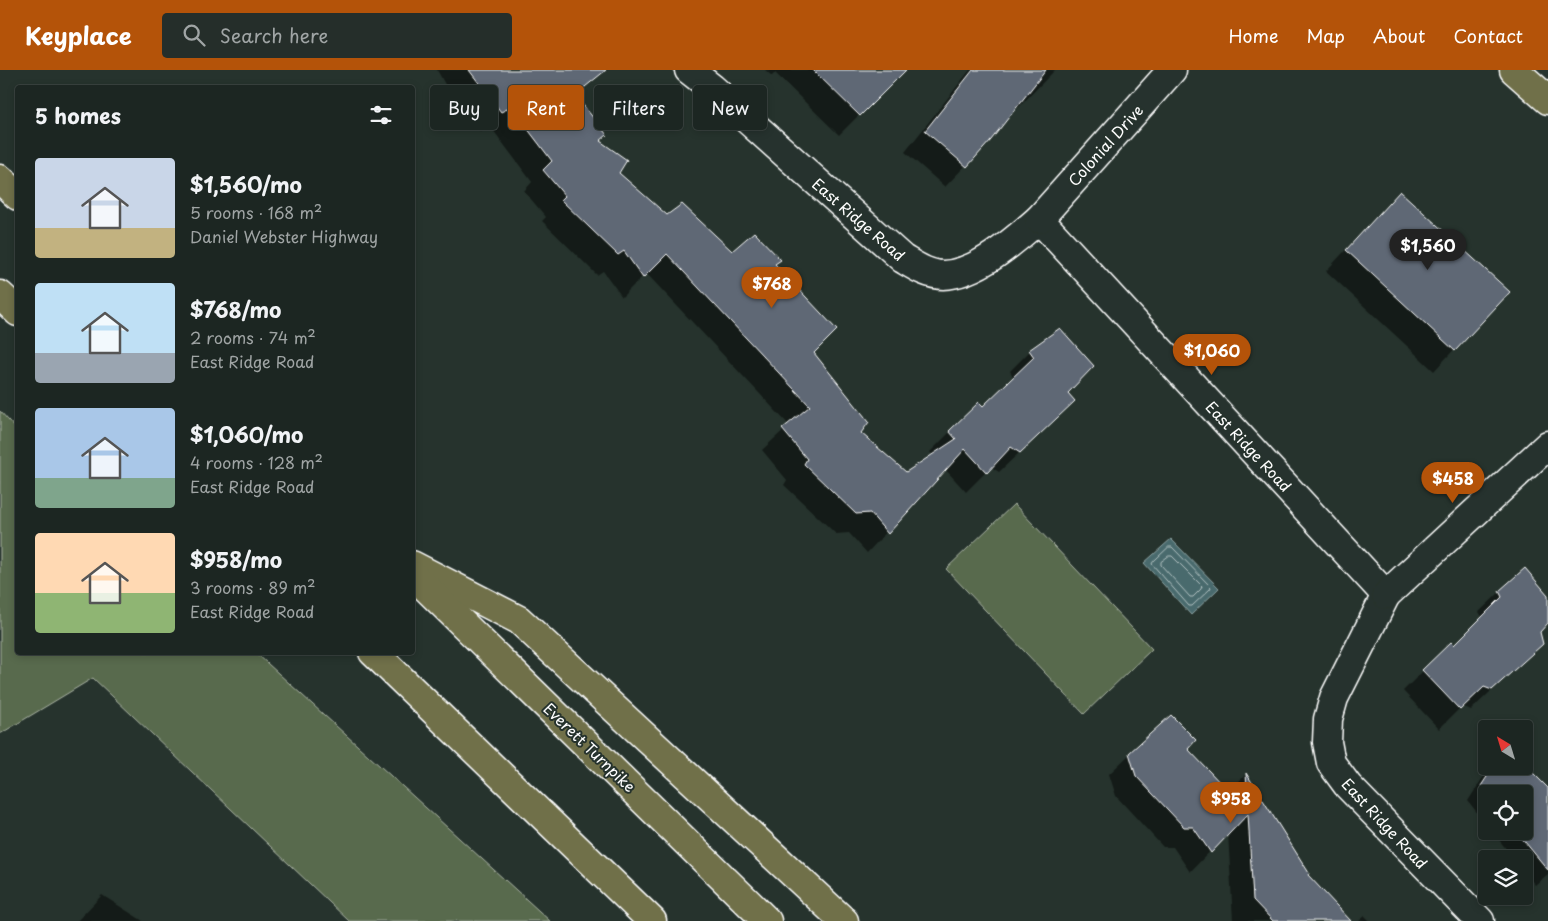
<!DOCTYPE html>
<html lang="en">
<head>
<meta charset="utf-8">
<style>
  :root { --surface:#1c2622; --page:#252e2a; --text:#f1f3f6; --muted:#a0a5a5; --line:#3a4340; --accent:#b45309 }
  body { margin:0; font-family:"Playpen Sans",sans-serif; background:var(--page); color:var(--text); height:100vh; display:flex; flex-direction:column; font-size:19px; white-space:nowrap }
  * { box-sizing:border-box; margin:0 }
  p { font-size:16px; color:var(--muted) }
  .icon { flex:none; width:28px; height:28px; fill:none; stroke:currentColor; stroke-width:2; stroke-linecap:round; stroke-linejoin:round }
  .map { position:relative; flex:1; overflow:hidden }
  .sheet { position:absolute; left:15px; top:15px; width:400px; height:570px; display:flex; flex-direction:column; background:var(--surface); border-radius:5px; box-shadow:0 2px 8px #0003,0 0 0 1px var(--line) }
  .sheet>* { flex:none }
  .guide { position:absolute; left:430px; top:15px; width:475px; height:45px; display:flex; gap:10px }
  .needle { width:32px; rotate:322deg }
  .controls { position:absolute; left:1478px; top:650px; display:grid; gap:10px }
  .controls a { display:grid; place-items:center; width:55px; height:55px; border-radius:5px; background:var(--surface); box-shadow:0 2px 8px #0003,0 0 0 1px var(--line); font-size:25px }
  .price { position:absolute; translate:-50% -42px; padding:0 11px; border-radius:18px; background:var(--accent); color:#fff; font-size:16px; line-height:32px; filter:drop-shadow(0 1px 2px #0008) }
  .price::after { content:''; position:absolute; left:50%; top:30px; width:15px; height:11px; margin-left:-8px; background:inherit; clip-path:polygon(0 0,100% 0,50% 100%) }
  .price.current { background:#222; color:#fff }
  ul { padding:0; list-style:none }
  li { display:flex; align-items:center; gap:15px; height:125px; padding:0 20px }
  li span { display:grid; place-items:center; flex:none; width:140px; height:100px; border-radius:5px; color:#555 }
  li>.icon { margin-inline-start:auto }
  span .icon { width:60px; height:60px; fill:#fffc; stroke-width:1 }
  li b { font-size:21px }
  h2 { display:flex; justify-content:space-between; align-items:center; height:60px; padding:0 20px; font-size:21px }
  .pill { padding:0 18px; border-radius:5px; background:var(--surface); box-shadow:0 2px 8px #0003,0 0 0 1px var(--line); font-size:18px; line-height:45px }
  .pill.current { background:var(--accent); color:#fff }
  header { display:flex; align-items:center; gap:30px; box-sizing:border-box; height:70px; padding:0 25px; background:var(--accent); color:#fff }
  header strong { font-size:24px }
  nav { display:flex; gap:28px; margin-inline-start:auto; font-size:18px }
  .search { width:350px; height:45px; background:var(--page); display:flex; align-items:center; gap:12px; box-sizing:border-box; padding:0 18px; border-radius:5px; color:var(--muted); font-size:19px }
  .map>svg:first-child { display:block }
  .green { fill:#596b4e; stroke:#acb5a6 }
  .water { fill:#486b6d; stroke:#91a6a7 }
  .shadow { fill:#0007 }
  .lines { fill:none; stroke-linecap:round; stroke-linejoin:round }
  .shore { stroke:#b6c4c5; stroke-width:1 }
  .building { fill:#5f6875; stroke:#fff }
  .minor-casing { stroke:#fff; stroke-width:31 }
  .major-casing { stroke:#fff; stroke-width:31 }
  .highway-casing { stroke:#fff; stroke-width:31 }
  .minor { stroke:#26332d; stroke-width:28 }
  .major { stroke:#6f704a; stroke-width:28 }
  .highway { stroke:#6f704a; stroke-width:28 }
  .labels { text-anchor:middle; dominant-baseline:central; stroke-width:4; stroke-linejoin:round; paint-order:stroke }
  .street-label { font-size:15px; fill:#fff; stroke:#26332d }
</style>
</head>
<body>
<header>
<strong>Keyplace</strong>
<div class="search"><svg class="icon" aria-label="search" viewBox="0 0 24 24"><circle cx="10" cy="10" r="6"/><path d="M15 15l6 6"/></svg>Search here</div>
<nav><a>Home</a><a>Map</a><a>About</a><a>Contact</a></nav>
</header>
<div class="map">
<svg width="1548" height="851" viewBox="0 0 1548 851">
  <rect width="100%" height="100%" fill="#26332d"/>
  <filter id="ink" filterUnits="userSpaceOnUse"><feTurbulence type="fractalNoise" baseFrequency=".02" numOctaves="2"/><feDisplacementMap in="SourceGraphic" scale="10" xChannelSelector="R" yChannelSelector="G"/><feConvolveMatrix kernelMatrix="1 2 1 2 8 2 1 2 1" color-interpolation-filters="sRGB"/></filter>
  <g filter="url(#ink)">
    <!-- green -->
    <g class="green">
      <path d="M0 341 17 360 18 582 256 583 550 851H349L93 608 0 664Z"/>
      <path d="M1014 434 1152 579 1084 644 946 499Z"/>
    </g>
    <!-- water -->
    <path class="water" d="M1171 469 1219 518 1191 545 1144 493Z"/>
    <!-- shadow -->
    <g class="shadow">
      <path d="M437 0H572L587 14 574 27 598 72 617 103 666 146 732 183 774 195 813 283 859 364 906 404 933 386 930 382 950 362 979 334 983 337 1014 308 1010 301 1030 281 1074 331 999 402 991 397 966 422 945 399 867 483 849 463 836 464 784 415 787 410 762 380 789 355 646 203 622 227 603 201 597 205 542 151 546 147 524 121 532 112 490 56 480 61 447 18Z"/>
      <path d="M765 0H893L899 5 839 65 775 3 772 6Z"/>
      <path d="M970 0H1055L1019 37H1016L991 69 945 117 905 82Z"/>
      <path d="M1400 122 1508 222 1434 301 1326 201Z"/>
      <path d="M1500 522 1548 527V552L1538 562 1542 573 1471 640 1462 636 1439 659 1403 621 1423 601 1454 577 1483 548 1479 542Z"/>
      <path d="M1186 679 1228 723 1245 705 1308 803 1307 805 1350 851H1233L1228 763 1190 802 1173 777H1163L1116 726 1109 704 1130 684Z"/>
      <path d="M1495 696H1524L1548 720V804L1535 815 1524 801V789H1514L1492 761H1524V724H1486V754L1468 731 1482 709Z"/>
      <path d="M102 825 143 851H77Z"/>
      <path d="M1365 846 1370 851H1359Z"/>
    </g>
    <g class="lines">
      <!-- shore -->
      <g class="shore">
        <path d="M1169 477H1172L1211 517 1210 519 1192 536H1189L1152 494 1153 492Z"/>
        <path d="M1169 486H1172L1202 516 1201 519 1193 527H1190L1161 495V492Z"/>
      </g>
    </g>
    <!-- building -->
    <g class="building">
      <path d="M469 0H606L575 25 607 65 600 71 627 90 619 103 667 145 682 134 732 181 754 162 781 190 775 194 837 260 814 283 869 352 861 363 906 402 956 369 949 361 979 332 983 336 1034 287 1029 280 1060 258 1094 296 1068 323 1075 331 1020 383 1011 377 987 403 965 379 888 464 870 443 856 444 804 394 807 389 782 359 810 336 667 184 643 208 624 181 618 185 561 130 565 126 543 100 552 91 511 37 501 42Z"/>
      <path d="M813 0H906L860 46Z"/>
      <path d="M973 0H1046L991 70 967 97 925 61Z"/>
      <path d="M1400 121 1510 222 1455 281 1346 180Z"/>
      <path d="M1525 498 1548 525V553L1540 562 1543 574 1492 620 1484 617 1460 640 1422 600 1451 572 1454 575 1502 527 1499 521Z"/>
      <path d="M1171 645 1196 670 1188 679 1248 742 1246 703 1309 803 1308 805 1351 851H1273L1253 830 1248 744 1211 783 1193 757H1184L1136 706 1129 683Z"/>
      <path d="M1494 696H1526L1548 718V800L1516 761H1524V724H1487L1481 716Z"/>
    </g>
    <g class="lines">
      <!-- minor casing -->
      <g class="minor-casing">
        <g id="minor">
          <path d="M689 0 712 18 903 189C915 196 928 205 943 205 977 204 1014 171 1039 149L1386 525 1334 628 1328 649 1327 672 1331 693 1348 716 1480 851"/>
          <path d="M1039 149 1172 0"/>
          <path d="M1386 525 1548 375"/>
        </g>
      </g>
      <!-- major casing -->
      <g class="major-casing">
        <path id="major" d="M1514 0 1548 30"/>
      </g>
      <!-- highway casing -->
      <g class="highway-casing">
        <g id="highway">
          <path d="M0 109 18 126"/>
          <path d="M0 225 18 242"/>
          <path d="M412 495 519 550 844 851"/>
          <path d="M414 506 767 851"/>
          <path d="M373 582 652 851"/>
        </g>
      </g>
      <!-- minor -->
      <use href="#minor" class="minor"/>
      <!-- major -->
      <use href="#major" class="major"/>
      <!-- highway -->
      <use href="#highway" class="highway"/>
    </g>
  </g>
  <g class="labels">
    <!-- street labels -->
    <g class="street-label">
      <text transform="translate(1105 75) rotate(-48)">Colonial Drive</text>
      <text transform="translate(859 149) rotate(41)">East Ridge Road</text>
      <text transform="translate(1249 376) rotate(47)">East Ridge Road</text>
      <text transform="translate(590 677) rotate(44)">Everett Turnpike</text>
      <text transform="translate(1385 753) rotate(47)">East Ridge Road</text>
    </g>
  </g>
</svg>
<div class="controls">
<a><svg class="needle" viewBox="-14 -14 28 28"><path d="M0-13l5 13h-10z" fill="#e53935"/><path d="M0 13l5-13h-10z" fill="#a0a5a5"/></svg></a>
<a><svg class="icon" aria-label="locate" viewBox="0 0 24 24"><circle cx="12" cy="12" r="6"/><path d="M12 2v4M12 18v4M2 12h4M18 12h4"/></svg></a>
<a><svg class="icon" aria-label="layers" viewBox="0 0 24 24"><path d="M12 4l9 5-9 5-9-5zM3 14l9 5 9-5"/></svg></a>
</div>
<b class="price current" style="left:1428px;top:201px">$1,560</b>
<b class="price" style="left:772px;top:239px">$768</b>
<b class="price" style="left:1212px;top:306px">$1,060</b>
<b class="price" style="left:1453px;top:434px">$458</b>
<b class="price" style="left:1231px;top:754px">$958</b>
<div class="guide">
<a class="pill">Buy</a>
<a class="pill current">Rent</a>
<a class="pill">Filters</a>
<a class="pill">New</a>
</div>
<section class="sheet">
<h2>5 homes<svg class="icon" aria-label="filters" viewBox="0 0 24 24"><path d="M4 7h16M4 17h16"/><circle cx="9" cy="7" r="2"/><circle cx="15" cy="17" r="2"/></svg></h2>
<ul>
<li><span style="background:linear-gradient(#c9d6e8 70%,#c2b280 0)"><svg class="icon" aria-label="home" viewBox="0 0 24 24"><path d="M3 11l9-7 9 7M6 9v11h12V9"/></svg></span><div><b>$1,560/mo</b><p>5 rooms · 168 m²</p><p>Daniel Webster Highway</p></div></li>
<li><span style="background:linear-gradient(#bfe0f5 70%,#9aa5b1 0)"><svg class="icon" aria-label="home" viewBox="0 0 24 24"><path d="M3 11l9-7 9 7M6 9v11h12V9"/></svg></span><div><b>$768/mo</b><p>2 rooms · 74 m²</p><p>East Ridge Road</p></div></li>
<li><span style="background:linear-gradient(#a9c7e8 70%,#7fa58c 0)"><svg class="icon" aria-label="home" viewBox="0 0 24 24"><path d="M3 11l9-7 9 7M6 9v11h12V9"/></svg></span><div><b>$1,060/mo</b><p>4 rooms · 128 m²</p><p>East Ridge Road</p></div></li>
<li><span style="background:linear-gradient(#ffd9b3 60%,#8fb573 0)"><svg class="icon" aria-label="home" viewBox="0 0 24 24"><path d="M3 11l9-7 9 7M6 9v11h12V9"/></svg></span><div><b>$958/mo</b><p>3 rooms · 89 m²</p><p>East Ridge Road</p></div></li>
</ul>
</section>
</div>
</body>
</html>
